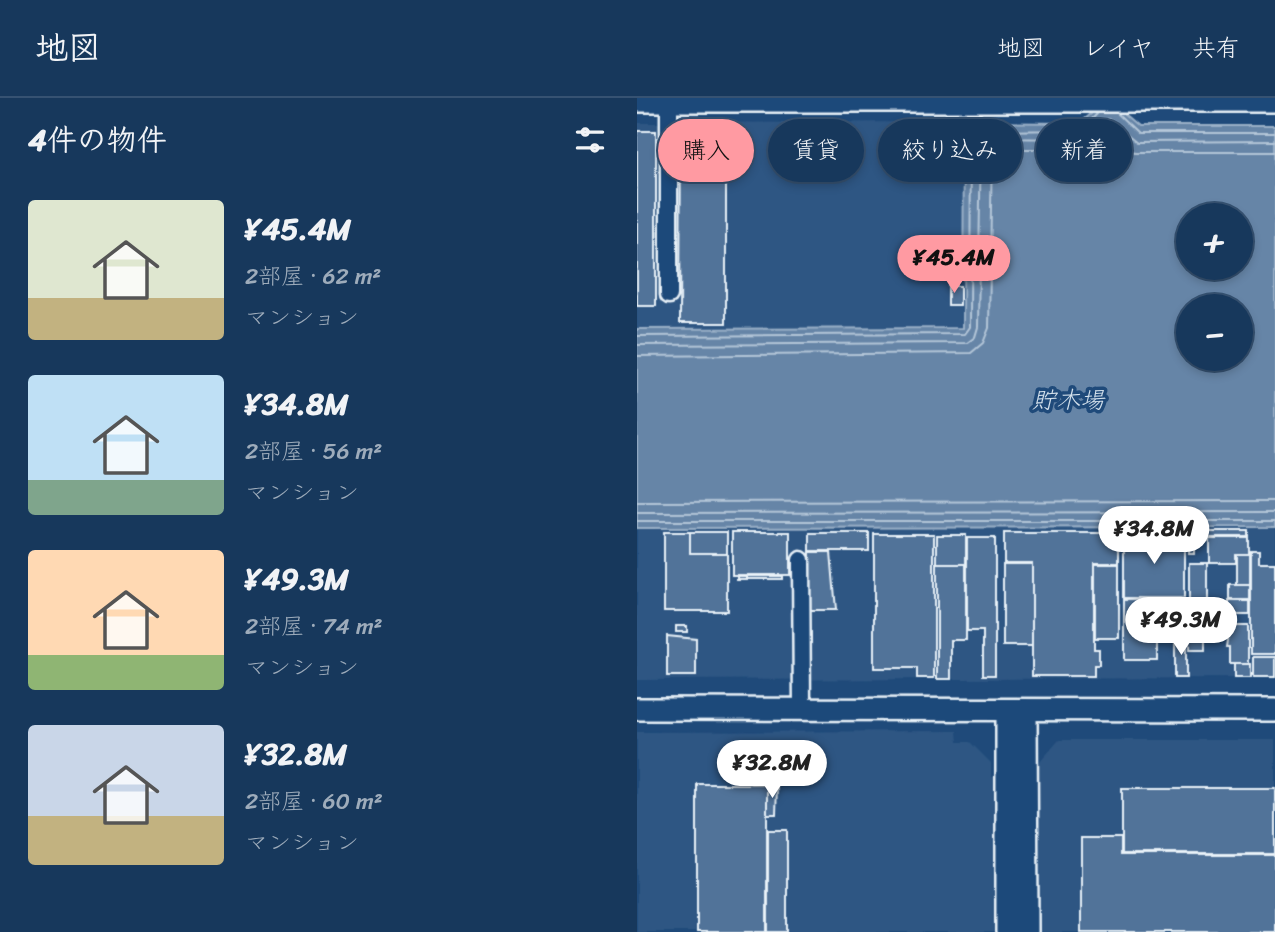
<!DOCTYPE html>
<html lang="ja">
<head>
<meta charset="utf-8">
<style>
  :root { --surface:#17385c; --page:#244365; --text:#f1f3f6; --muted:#9eacbb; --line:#365272; --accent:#ff9aa2 }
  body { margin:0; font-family:Sriracha,"Klee One",sans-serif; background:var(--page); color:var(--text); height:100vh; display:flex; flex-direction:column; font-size:26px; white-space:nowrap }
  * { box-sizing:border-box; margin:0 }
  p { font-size:23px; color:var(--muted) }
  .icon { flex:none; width:38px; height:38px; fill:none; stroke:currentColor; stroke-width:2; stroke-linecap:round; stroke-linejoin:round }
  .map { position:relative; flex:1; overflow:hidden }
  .side { display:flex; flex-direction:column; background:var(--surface); width:637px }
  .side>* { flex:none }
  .top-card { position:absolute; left:21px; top:21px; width:511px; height:63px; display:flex; gap:14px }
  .fabs { position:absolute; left:539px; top:105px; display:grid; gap:14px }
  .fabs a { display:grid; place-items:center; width:77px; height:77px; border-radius:50%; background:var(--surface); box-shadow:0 4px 10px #0003,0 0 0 2px var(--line); font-size:35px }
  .price { position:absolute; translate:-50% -60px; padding:0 16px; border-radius:24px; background:#fff; color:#222; font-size:23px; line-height:46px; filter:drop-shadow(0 2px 4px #0008) }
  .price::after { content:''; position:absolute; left:50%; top:42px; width:21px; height:16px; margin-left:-10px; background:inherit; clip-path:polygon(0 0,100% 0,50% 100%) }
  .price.active { background:var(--accent); color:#111 }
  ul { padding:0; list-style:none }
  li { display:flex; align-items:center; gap:21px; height:175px; padding:0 28px }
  li span { display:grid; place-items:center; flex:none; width:196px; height:140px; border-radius:7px; color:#555 }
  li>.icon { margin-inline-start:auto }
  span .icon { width:84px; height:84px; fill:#fffc; stroke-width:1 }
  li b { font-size:30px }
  h2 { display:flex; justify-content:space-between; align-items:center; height:84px; padding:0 28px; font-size:30px }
  .tag { padding:0 24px; border-radius:32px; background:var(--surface); box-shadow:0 4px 10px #0003,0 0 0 2px var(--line); font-size:24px; line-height:63px }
  .tag.active { background:var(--accent); color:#111 }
  header { display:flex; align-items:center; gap:42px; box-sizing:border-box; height:98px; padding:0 35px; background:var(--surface); border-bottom:2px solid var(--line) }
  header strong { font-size:33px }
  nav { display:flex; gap:38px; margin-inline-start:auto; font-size:24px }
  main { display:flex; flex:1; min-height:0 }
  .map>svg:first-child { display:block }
  .built { fill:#2e5683 }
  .water { fill:#6685a7; stroke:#9ab0c7; stroke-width:2; fill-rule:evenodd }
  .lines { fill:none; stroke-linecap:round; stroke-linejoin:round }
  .shore { stroke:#b4c6d8; stroke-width:2 }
  .building { fill:#517399; stroke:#e8f1f8; stroke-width:2 }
  .minor-casing { stroke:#e8f1f8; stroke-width:21 }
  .tertiary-casing { stroke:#e8f1f8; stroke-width:26 }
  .minor { stroke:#1f4a7a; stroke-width:16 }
  .tertiary { stroke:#1f4a7a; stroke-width:21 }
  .labels { text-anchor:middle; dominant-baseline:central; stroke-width:7; stroke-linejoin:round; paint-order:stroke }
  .water-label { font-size:24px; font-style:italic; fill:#d4e1ec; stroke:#1f4a7a }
</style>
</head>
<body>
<header>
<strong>地図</strong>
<nav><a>地図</a><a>レイヤ</a><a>共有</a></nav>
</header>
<main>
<section class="side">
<h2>4件の物件<svg class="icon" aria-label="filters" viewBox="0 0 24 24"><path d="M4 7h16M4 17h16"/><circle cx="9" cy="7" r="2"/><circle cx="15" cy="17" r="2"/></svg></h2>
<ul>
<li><span style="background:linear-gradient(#dfe7d0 70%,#c2b280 0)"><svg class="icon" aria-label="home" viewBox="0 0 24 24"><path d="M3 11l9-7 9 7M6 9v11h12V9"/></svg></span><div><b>¥45.4M</b><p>2部屋 · 62 m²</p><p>マンション</p></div></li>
<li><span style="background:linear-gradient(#bfe0f5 75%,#7fa58c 0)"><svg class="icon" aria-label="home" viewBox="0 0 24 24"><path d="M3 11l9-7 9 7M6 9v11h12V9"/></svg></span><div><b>¥34.8M</b><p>2部屋 · 56 m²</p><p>マンション</p></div></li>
<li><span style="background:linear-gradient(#ffd9b3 75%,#8fb573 0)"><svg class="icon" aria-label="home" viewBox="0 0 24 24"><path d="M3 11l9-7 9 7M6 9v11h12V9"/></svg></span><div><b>¥49.3M</b><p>2部屋 · 74 m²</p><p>マンション</p></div></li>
<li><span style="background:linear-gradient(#c9d6e8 65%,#c2b280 0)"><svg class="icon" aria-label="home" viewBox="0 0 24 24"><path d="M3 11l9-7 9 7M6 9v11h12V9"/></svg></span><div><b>¥32.8M</b><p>2部屋 · 60 m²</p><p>マンション</p></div></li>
</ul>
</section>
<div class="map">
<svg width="638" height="834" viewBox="0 0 638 834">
  <rect width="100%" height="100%" fill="#1f4a7a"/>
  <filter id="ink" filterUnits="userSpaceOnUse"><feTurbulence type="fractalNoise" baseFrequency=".0143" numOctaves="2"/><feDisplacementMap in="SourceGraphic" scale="14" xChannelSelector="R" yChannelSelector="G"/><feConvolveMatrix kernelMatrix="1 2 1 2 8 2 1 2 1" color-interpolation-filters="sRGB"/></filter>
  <g filter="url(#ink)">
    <!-- built -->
    <g class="built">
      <path d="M327 24 326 230 0 231V25Z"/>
      <path d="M638 429V580L0 582V430Z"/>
      <path d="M320 633 321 644H333L354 665V679H362L363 834H0V634Z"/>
      <path d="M422 642H638V834H401L402 665Z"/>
    </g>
    <!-- water -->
    <path class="water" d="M453 0H486L487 16 501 28H638V429L0 430V231L326 230 327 24 443 25 454 16ZM551 117H604V170H551ZM551 208H604V261H551Z"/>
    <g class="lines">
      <!-- shore -->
      <g class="shore">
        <path d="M480 15 501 35H638"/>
        <path d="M0 238 328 236 333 229 334 33 444 32 461 15"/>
        <path d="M0 247 330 245 338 239 341 229 344 40 445 41 471 21 500 44 638 43"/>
        <path d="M0 258 334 255 346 245 352 230 355 51H446L471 37 486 50 498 54H638"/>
        <path d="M0 404 638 403"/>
        <path d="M0 415 638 414"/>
        <path d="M0 423H638"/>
      </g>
    </g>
    <!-- building -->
    <g class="building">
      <path d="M44 27H89V225H43Z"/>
      <path d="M145 31H173V48H152V42H145Z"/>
      <rect x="0" y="33" width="19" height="175"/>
      <rect x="311" y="188" width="12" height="19"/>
      <rect x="551" y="433" width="61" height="6"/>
      <path d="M27 434H53V455H90V513H27Z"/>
      <rect x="53" y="434" width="37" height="21"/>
      <rect x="95" y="434" width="58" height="43"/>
      <rect x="173" y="435" width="59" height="18"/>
      <path d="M367 435H482V465H457V551H462V567H457V578H395V465H367Z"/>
      <rect x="487" y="435" width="60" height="65"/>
      <path d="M237 436H297V580H280V570H237Z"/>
      <rect x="300" y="437" width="29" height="29"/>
      <path d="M330 440H358V577H346V533H330Z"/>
      <rect x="551" y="440" width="6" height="15"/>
      <path d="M572 440H612V456H599V465H572Z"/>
      <path d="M614 453H622V465H638V556H614Z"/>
      <path d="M173 454H194L199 512H173Z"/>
      <rect x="600" y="456" width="13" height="31"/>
      <rect x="552" y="465" width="18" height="72"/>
      <path d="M300 466H329V542H314V581H300Z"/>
      <rect x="366" y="466" width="29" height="82"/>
      <rect x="458" y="466" width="24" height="74"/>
      <rect x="100" y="478" width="45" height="3"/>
      <rect x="593" y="487" width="20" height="15"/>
      <path d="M487 501H537L541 527H520V562H487Z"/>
      <rect x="592" y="503" width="21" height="14"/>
      <rect x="542" y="506" width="7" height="24"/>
      <rect x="39" y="528" width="11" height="6"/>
      <path d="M593 528H611V566H593V549H590Z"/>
      <path d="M30 538 59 541V578H30Z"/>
      <rect x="538" y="538" width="11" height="42"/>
      <rect x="552" y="538" width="16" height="14"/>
      <rect x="616" y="559" width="22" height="20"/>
      <rect x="597" y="566" width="16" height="14"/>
      <rect x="60" y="686" width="70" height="148"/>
      <path d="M130 688H140L139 716H130Z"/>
      <rect x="485" y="690" width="153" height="66"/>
      <rect x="131" y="732" width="19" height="102"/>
      <path d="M444 740H484V757H638V834H444Z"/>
    </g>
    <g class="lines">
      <!-- minor casing -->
      <g class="minor-casing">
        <g id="minor">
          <path d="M32 0V197"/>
          <path d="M164 462 165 611"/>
        </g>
      </g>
      <!-- tertiary casing -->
      <g class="tertiary-casing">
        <g id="tertiary">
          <path d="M0 3H638"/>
          <path d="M0 611 638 612"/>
          <path d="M370 612V834"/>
          <path d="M389 612 390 834"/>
        </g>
      </g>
      <!-- minor -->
      <use href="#minor" class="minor"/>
      <!-- tertiary -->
      <use href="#tertiary" class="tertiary"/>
    </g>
  </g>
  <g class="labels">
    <!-- water labels -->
    <g class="water-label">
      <text x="431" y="302">貯木場</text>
    </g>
  </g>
</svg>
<div class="fabs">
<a>+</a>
<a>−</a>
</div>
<b class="price active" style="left:317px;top:197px">¥45.4M</b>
<b class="price" style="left:517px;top:468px">¥34.8M</b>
<b class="price" style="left:544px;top:559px">¥49.3M</b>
<b class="price" style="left:135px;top:702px">¥32.8M</b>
<div class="top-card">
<a class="tag active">購入</a>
<a class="tag">賃貸</a>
<a class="tag">絞り込み</a>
<a class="tag">新着</a>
</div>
</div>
</main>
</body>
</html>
